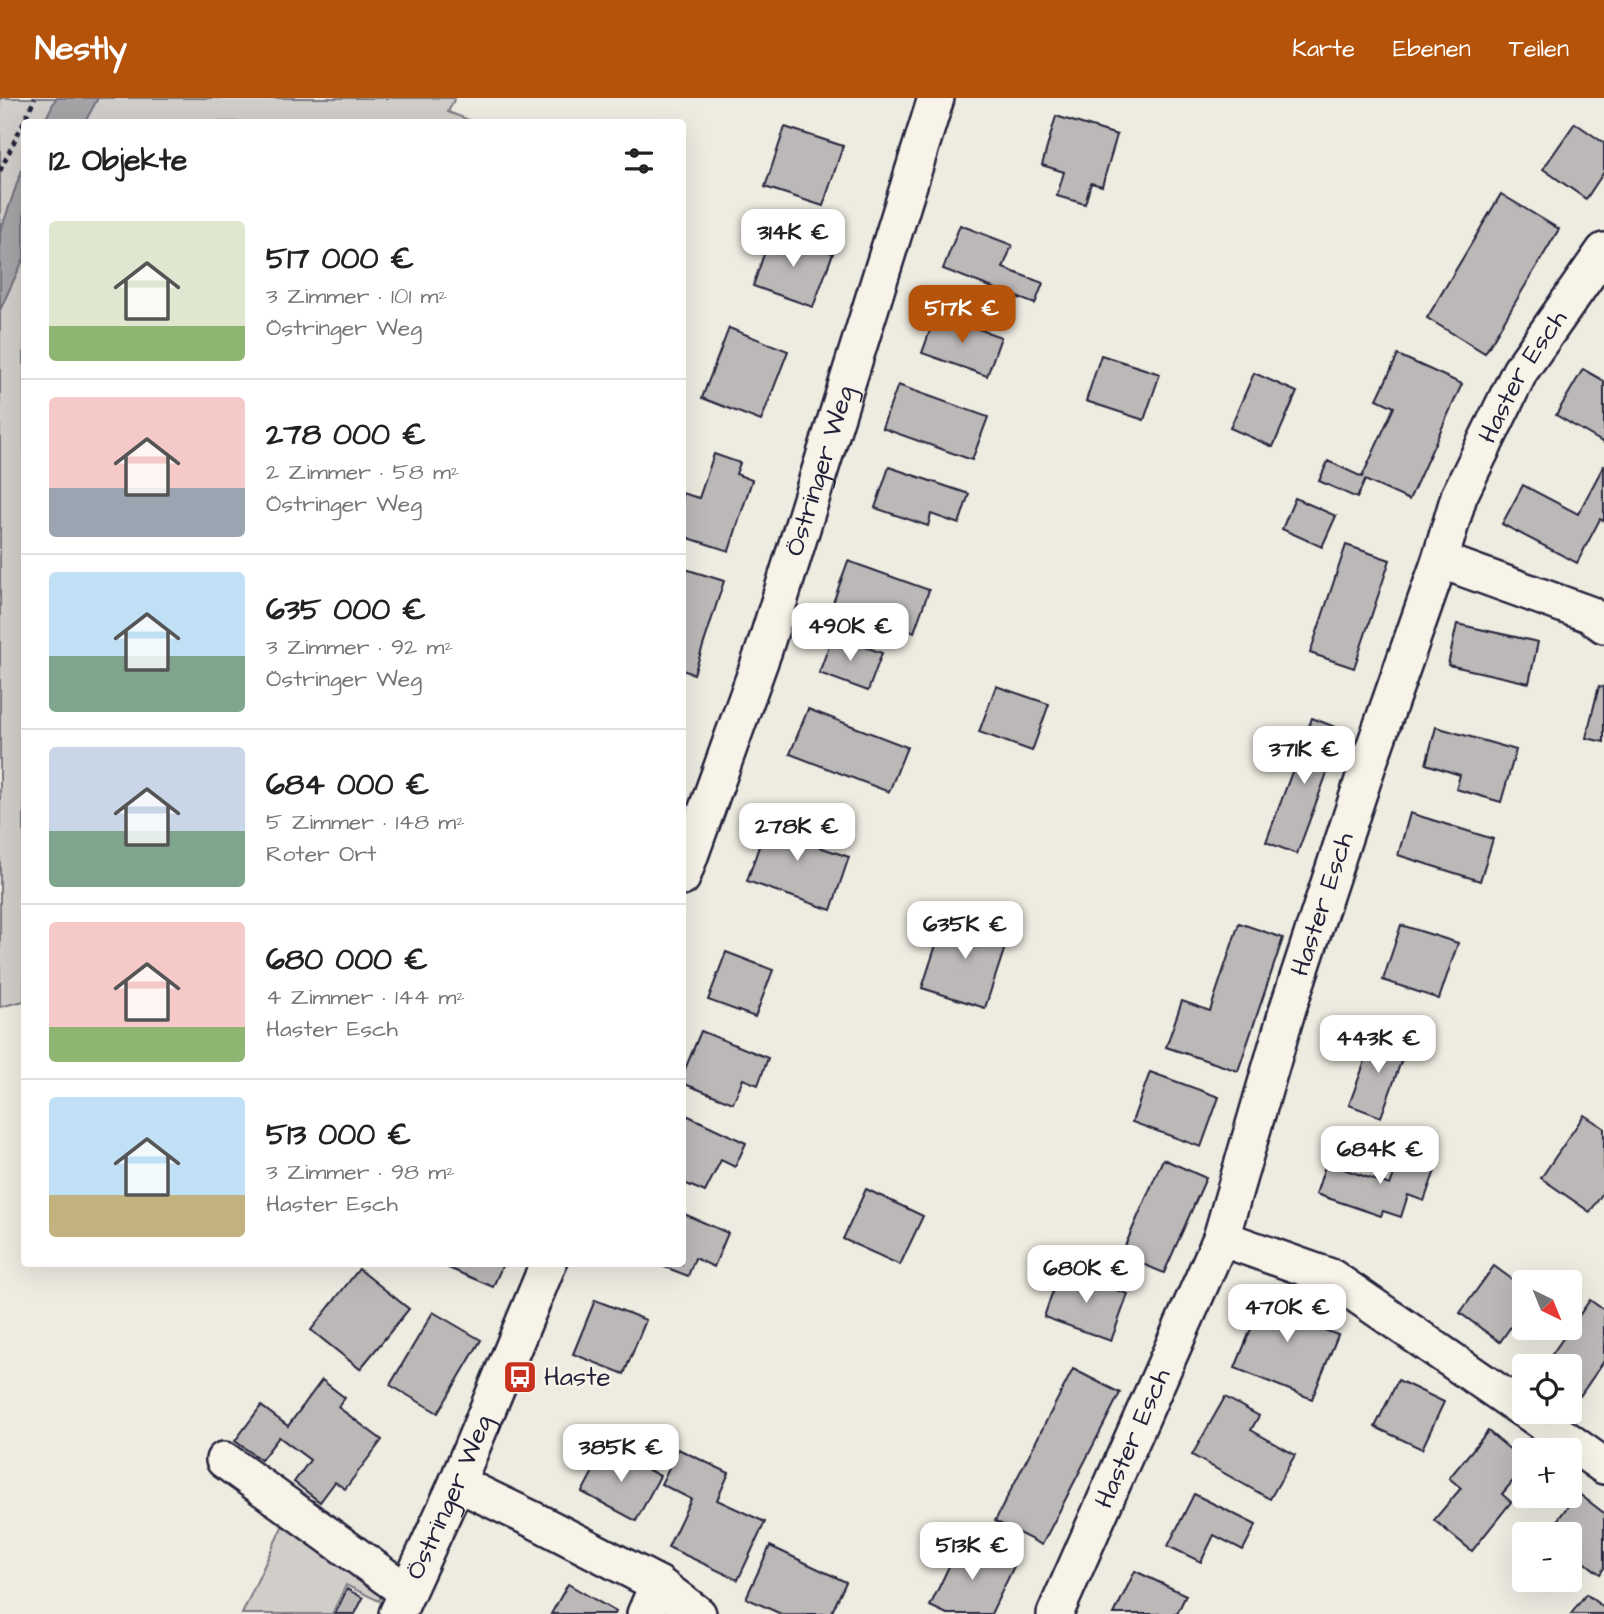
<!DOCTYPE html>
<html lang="de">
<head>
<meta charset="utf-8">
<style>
  :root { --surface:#fff; --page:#f6f6f6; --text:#222; --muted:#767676; --line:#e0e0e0; --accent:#b45309 }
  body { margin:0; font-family:"Architects Daughter",sans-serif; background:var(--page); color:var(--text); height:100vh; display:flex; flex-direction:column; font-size:26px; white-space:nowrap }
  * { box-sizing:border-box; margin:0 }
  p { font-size:23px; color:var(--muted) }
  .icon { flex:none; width:38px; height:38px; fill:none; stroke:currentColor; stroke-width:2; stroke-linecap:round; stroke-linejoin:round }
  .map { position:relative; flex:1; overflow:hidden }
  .side { position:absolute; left:21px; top:21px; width:665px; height:1148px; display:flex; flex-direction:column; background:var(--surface); border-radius:7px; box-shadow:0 7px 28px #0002 }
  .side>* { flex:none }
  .needle { width:46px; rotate:137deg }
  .controls { position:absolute; left:1512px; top:1172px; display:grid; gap:14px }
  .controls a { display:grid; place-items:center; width:70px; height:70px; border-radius:7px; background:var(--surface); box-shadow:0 7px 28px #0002; font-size:35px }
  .price { position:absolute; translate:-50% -60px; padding:0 16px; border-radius:14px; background:#fff; color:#222; font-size:23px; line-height:46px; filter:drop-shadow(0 2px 4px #0008) }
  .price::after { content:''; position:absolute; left:50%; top:42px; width:21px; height:16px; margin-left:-10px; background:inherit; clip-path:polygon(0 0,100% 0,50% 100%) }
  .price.active { background:var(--accent); color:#fff }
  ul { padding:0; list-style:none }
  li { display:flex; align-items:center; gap:21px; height:175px; padding:0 28px }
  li+li { border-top:2px solid var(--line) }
  li span { display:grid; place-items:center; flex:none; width:196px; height:140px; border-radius:7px; color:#555 }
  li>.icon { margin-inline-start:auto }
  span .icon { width:84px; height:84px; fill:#fffc; stroke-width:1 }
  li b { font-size:30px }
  h2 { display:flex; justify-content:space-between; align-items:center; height:84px; padding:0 28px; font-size:30px }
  header { display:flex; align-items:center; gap:42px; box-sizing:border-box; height:98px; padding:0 35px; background:var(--accent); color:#fff }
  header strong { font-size:33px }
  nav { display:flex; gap:38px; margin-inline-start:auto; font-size:24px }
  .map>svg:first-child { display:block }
  .green { fill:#d1cdc9; stroke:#7a7882; stroke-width:2 }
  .water { fill:#a6a3a6; stroke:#716f7b; stroke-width:2 }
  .building { fill:#bbb8b7; stroke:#22223b; stroke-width:2 }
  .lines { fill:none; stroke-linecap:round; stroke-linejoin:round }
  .minor-casing { stroke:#22223b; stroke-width:40 }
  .path { stroke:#22223b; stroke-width:4.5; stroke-dasharray:5 5; stroke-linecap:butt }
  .minor { stroke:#f7f3e8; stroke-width:35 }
  .labels { text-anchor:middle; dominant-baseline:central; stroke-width:5; stroke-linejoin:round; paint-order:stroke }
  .street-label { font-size:26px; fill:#22223b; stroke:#f7f3e8 }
  .poi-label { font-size:26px; fill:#22223b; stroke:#f7f3e8; text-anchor:start }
</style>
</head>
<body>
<header>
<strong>Nestly</strong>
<nav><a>Karte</a><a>Ebenen</a><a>Teilen</a></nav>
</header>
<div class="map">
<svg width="1604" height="1516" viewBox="0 0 1604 1516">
  <rect width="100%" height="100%" fill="#eeebe1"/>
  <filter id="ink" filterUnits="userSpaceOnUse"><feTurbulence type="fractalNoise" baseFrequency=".0143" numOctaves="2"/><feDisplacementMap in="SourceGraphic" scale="14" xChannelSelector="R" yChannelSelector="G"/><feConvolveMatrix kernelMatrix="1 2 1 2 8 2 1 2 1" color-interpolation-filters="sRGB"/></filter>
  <g filter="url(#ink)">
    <!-- green -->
    <g class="green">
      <path d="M0 0H455L448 14 474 24H24V903L0 909Z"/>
      <path d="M286 1420 385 1491 379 1503 346 1487 332 1516H242Z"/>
    </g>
    <!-- water -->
    <g class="water">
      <path d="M56 0H98L85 24H44Z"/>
      <path d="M24 65V160L0 212V135Z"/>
    </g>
    <!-- building -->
    <g class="building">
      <path d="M1056 18 1117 37 1102 88 1091 85 1085 106 1057 98 1064 74 1042 67Z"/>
      <path d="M1575 25 1604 45V74L1586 101 1543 71Z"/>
      <path d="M785 29 843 48 823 108 765 89Z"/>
      <path d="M1501 96 1559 131 1485 255 1427 220Z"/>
      <path d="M960 127 1012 147 1003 170 1043 185 1035 206 943 171Z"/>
      <path d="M772 133 833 155 813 209 753 188Z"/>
      <path d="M936 216 1001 239 987 278 922 255Z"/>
      <path d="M729 230 788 253 761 323 702 300Z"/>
      <path d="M1101 257 1160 276 1144 322 1086 303Z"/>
      <path d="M1398 257 1462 286 1409 402 1365 382 1357 400 1319 383 1328 363 1362 379 1394 309 1377 301Z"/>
      <path d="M1583 271 1604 283V345L1556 317Z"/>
      <path d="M1254 275 1297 294 1273 349 1230 330Z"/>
      <path d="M898 287 988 319 972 362 882 330Z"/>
      <path d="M714 356 740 365 736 376 752 382 729 453 682 438V395L699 400Z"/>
      <path d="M1604 367V423L1600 421 1577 465 1502 426 1523 387 1578 416Z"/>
      <path d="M889 369 969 396 959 426 931 416 928 428 875 410Z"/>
      <path d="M1295 400 1336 418 1322 449 1282 431Z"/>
      <path d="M1346 447 1390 462 1354 570 1310 555Z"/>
      <path d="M848 463 929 492 914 534 833 505Z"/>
      <path d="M682 470 724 483 694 576 682 572Z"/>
      <path d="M1457 526 1538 544 1529 585 1448 567Z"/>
      <path d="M833 537 882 555 868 593 819 575Z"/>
      <path d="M996 588 1049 606 1032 653 979 634Z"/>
      <path d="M1599 588 1604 589V644L1586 640Z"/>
      <path d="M808 611 907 649 889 694 790 656Z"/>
      <path d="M1312 620 1343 632 1297 756 1266 744Z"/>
      <path d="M1436 629 1516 652 1501 704 1456 691 1460 677 1426 666Z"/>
      <path d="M771 714 823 731 816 748 849 759 831 812 747 783Z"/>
      <path d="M1410 715 1493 741 1480 783 1398 757Z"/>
      <path d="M946 816 1009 837 985 910 922 890Z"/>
      <path d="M1239 825 1283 840 1238 973 1166 949 1182 903 1210 913Z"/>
      <path d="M1401 827 1458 845 1439 901 1383 882Z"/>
      <path d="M726 854 773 872 755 919 708 902Z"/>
      <path d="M701 933 768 960 758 987 743 981 733 1005 682 985V978Z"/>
      <path d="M1375 936 1407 947 1381 1019 1349 1007Z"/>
      <path d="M1150 974 1219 999 1201 1049 1132 1024Z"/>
      <path d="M682 1015 746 1045 735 1069 721 1062 705 1094 682 1084Z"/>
      <path d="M1584 1017 1604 1030V1093L1590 1114 1541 1080Z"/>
      <path d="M1403 1052 1438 1064 1424 1103 1408 1097 1401 1119 1383 1113 1381 1118 1316 1096 1326 1065 1390 1087Z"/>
      <path d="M1163 1061 1206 1080 1164 1175 1121 1157Z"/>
      <path d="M866 1091 923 1118 900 1167 843 1141Z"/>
      <path d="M682 1115 728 1135 714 1169 695 1160 688 1178 657 1166H682Z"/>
      <path d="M439 1166H503L493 1189Z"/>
      <path d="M1494 1168 1524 1190V1210L1500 1244 1460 1215Z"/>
      <path d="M359 1171 409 1211 360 1271 311 1232Z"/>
      <path d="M1060 1172 1128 1196 1111 1243 1044 1219Z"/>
      <path d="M1268 1189 1324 1212 1317 1229 1338 1237 1312 1301 1235 1270Z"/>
      <path d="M595 1202 646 1222 624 1276 573 1256Z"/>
      <path d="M1590 1202 1604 1212V1263L1580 1298 1570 1291V1269H1543Z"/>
      <path d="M433 1214 481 1242 438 1315 390 1287Z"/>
      <path d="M1073 1271 1120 1295 1042 1447 995 1423Z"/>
      <path d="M322 1282 345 1300 338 1309 382 1342 345 1391 335 1384 320 1404 294 1384 310 1362 279 1339 261 1362 235 1343 261 1308 288 1328Z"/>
      <path d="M1398 1282 1444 1304 1422 1351 1375 1329Z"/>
      <path d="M1225 1299 1259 1318 1251 1332 1295 1357 1270 1401 1192 1357Z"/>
      <path d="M1488 1333 1524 1363V1370L1502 1396 1511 1404 1472 1453 1434 1422 1461 1390 1449 1380Z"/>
      <path d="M606 1349 660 1378 636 1423 582 1394Z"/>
      <path d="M678 1351 729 1375 717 1402 765 1424 738 1482 668 1449 691 1401 661 1386Z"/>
      <path d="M1578 1395 1604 1415V1470L1600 1476 1574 1456 1570 1461V1437H1546Z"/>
      <path d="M1194 1396 1256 1427 1243 1452 1214 1437 1201 1464 1168 1448Z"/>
      <path d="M962 1441 1015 1466 991 1516H947L930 1508Z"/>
      <path d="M770 1448 846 1484 831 1516H781L746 1500Z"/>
      <path d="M1135 1473 1186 1497 1177 1516H1114Z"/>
      <path d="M568 1486 616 1514 615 1516H551Z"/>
      <path d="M347 1491 363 1500 355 1516H335Z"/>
      <path d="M1586 1496 1604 1510V1516H1571Z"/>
    </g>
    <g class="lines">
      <!-- minor casing -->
      <g class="minor-casing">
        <g id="minor">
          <path d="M1440 462 1589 516 1604 527"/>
          <path id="s1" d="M682 780 764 552 936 0"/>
          <path d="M1221 1140 1331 1179 1524 1312"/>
          <path d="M1528 1314 1604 1368"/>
          <path d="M224 1362 407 1494"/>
          <path d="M457 1385 536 1423 658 1486 698 1516"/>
          <path id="s2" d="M397 1516 457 1385 548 1166"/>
          <path d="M645 1516 658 1486"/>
          <path id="s3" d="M1055 1516 1221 1140 1288 910 1369 664 1440 462 1459 398 1520 273 1604 153"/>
        </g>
      </g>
      <!-- path -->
      <path class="path" d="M0 73 35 0"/>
      <!-- minor -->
      <use href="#minor" class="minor"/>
    </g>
  </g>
  <!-- icons -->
  <defs>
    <g id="bus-square" transform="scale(1.75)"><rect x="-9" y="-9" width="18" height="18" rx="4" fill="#c8321e" stroke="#f7f3e8"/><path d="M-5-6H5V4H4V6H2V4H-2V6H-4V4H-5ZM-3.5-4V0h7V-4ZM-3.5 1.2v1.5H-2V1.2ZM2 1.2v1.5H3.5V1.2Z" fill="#fff"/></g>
  </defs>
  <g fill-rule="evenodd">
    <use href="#bus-square" x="520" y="1279"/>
  </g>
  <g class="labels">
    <!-- street labels -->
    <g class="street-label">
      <text stroke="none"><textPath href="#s3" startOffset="1326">Haster Esch</textPath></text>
      <text stroke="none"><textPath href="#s1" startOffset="430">Östringer Weg</textPath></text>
      <text stroke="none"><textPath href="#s3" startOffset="760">Haster Esch</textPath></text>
      <text stroke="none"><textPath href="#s3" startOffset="192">Haster Esch</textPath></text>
      <text stroke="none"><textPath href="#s2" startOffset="128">Östringer Weg</textPath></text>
    </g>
    <!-- poi labels -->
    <g class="poi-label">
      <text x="544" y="1279">Haste</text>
    </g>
  </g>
</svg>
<div class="controls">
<a><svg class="needle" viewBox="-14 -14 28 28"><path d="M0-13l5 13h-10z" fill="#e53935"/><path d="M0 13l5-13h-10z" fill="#767676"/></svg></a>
<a><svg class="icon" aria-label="locate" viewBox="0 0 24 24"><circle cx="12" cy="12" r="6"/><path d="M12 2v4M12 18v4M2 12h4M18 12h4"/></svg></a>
<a>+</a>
<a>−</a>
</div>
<b class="price" style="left:793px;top:171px">314K €</b>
<b class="price active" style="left:962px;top:247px">517K €</b>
<b class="price" style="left:850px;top:565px">490K €</b>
<b class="price" style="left:1304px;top:688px">371K €</b>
<b class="price" style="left:797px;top:765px">278K €</b>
<b class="price" style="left:965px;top:863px">635K €</b>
<b class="price" style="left:1378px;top:977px">443K €</b>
<b class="price" style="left:1380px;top:1088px">684K €</b>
<b class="price" style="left:1086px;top:1207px">680K €</b>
<b class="price" style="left:1287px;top:1246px">470K €</b>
<b class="price" style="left:621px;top:1386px">385K €</b>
<b class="price" style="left:972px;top:1484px">513K €</b>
<section class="side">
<h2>12 Objekte<svg class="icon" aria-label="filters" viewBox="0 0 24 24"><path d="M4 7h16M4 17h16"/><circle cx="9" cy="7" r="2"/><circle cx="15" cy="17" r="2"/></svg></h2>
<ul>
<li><span style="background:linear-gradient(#dfe7d0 75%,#8fb573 0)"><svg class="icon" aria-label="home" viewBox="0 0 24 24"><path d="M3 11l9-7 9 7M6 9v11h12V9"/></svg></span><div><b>517 000 €</b><p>3 Zimmer · 101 m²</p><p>Östringer Weg</p></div></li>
<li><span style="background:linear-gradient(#f6c9c9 65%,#9aa5b1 0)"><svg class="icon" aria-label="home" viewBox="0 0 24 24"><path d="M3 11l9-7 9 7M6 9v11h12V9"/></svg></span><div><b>278 000 €</b><p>2 Zimmer · 58 m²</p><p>Östringer Weg</p></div></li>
<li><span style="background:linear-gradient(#bfe0f5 60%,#7fa58c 0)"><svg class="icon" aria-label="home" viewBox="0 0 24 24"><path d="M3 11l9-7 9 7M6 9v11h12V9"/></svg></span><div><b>635 000 €</b><p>3 Zimmer · 92 m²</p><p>Östringer Weg</p></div></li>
<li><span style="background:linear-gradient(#c9d6e8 60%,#7fa58c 0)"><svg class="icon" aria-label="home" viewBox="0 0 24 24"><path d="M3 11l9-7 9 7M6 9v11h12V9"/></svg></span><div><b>684 000 €</b><p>5 Zimmer · 148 m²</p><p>Roter Ort</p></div></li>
<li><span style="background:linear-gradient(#f6c9c9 75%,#8fb573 0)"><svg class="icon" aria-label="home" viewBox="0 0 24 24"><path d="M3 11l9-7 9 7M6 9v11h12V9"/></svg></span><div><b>680 000 €</b><p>4 Zimmer · 144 m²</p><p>Haster Esch</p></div></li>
<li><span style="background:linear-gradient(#bfe0f5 70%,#c2b280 0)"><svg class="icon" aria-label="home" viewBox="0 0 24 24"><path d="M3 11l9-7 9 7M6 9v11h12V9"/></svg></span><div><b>513 000 €</b><p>3 Zimmer · 98 m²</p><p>Haster Esch</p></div></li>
</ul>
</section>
</div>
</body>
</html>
